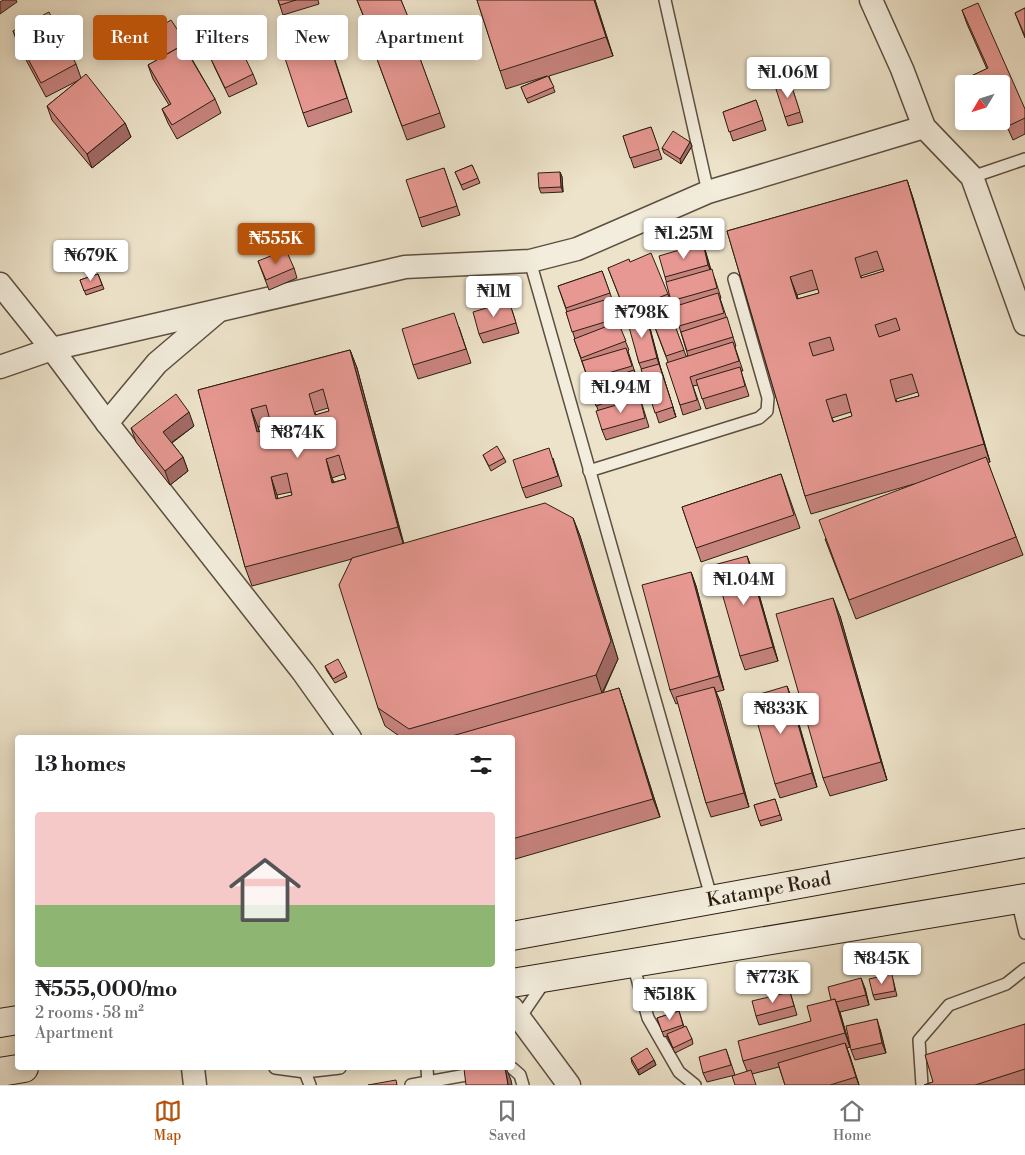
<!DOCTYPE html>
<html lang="en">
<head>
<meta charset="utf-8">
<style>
  :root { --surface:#fff; --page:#f2f2f2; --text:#202124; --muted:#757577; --line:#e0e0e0; --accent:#b45309 }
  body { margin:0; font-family:"Libre Bodoni",serif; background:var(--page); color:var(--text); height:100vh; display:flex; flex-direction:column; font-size:19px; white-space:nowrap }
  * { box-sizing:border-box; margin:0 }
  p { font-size:16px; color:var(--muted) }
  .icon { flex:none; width:28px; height:28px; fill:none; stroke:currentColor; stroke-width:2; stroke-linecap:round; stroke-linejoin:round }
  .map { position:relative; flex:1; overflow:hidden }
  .side { position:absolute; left:15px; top:735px; width:500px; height:335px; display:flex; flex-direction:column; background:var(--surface); border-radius:5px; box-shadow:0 2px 12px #0003 }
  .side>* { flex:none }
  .hud { position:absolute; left:15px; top:15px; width:500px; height:45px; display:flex; gap:10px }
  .needle { width:32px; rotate:232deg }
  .controls { position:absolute; left:955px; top:75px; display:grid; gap:10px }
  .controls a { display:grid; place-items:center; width:55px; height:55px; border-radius:5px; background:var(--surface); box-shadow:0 2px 12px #0003; font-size:25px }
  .price { position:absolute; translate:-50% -42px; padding:0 11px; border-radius:5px; background:#fff; color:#222; font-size:16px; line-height:32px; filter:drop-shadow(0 1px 2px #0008) }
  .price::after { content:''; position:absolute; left:50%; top:30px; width:15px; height:11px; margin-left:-8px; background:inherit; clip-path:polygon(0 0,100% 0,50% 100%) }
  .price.active { background:var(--accent); color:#fff }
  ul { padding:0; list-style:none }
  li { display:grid; align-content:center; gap:10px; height:265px; padding:0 20px }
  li+li { border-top:1px solid var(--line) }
  li span { display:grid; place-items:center; height:155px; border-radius:5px; color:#555 }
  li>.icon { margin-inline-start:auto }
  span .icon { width:90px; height:90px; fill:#fffc; stroke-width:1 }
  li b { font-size:21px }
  h2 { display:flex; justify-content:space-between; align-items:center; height:60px; padding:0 20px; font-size:21px }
  .pill { padding:0 18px; border-radius:5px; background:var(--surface); box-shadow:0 2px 12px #0003; font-size:18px; line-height:45px }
  .pill.active { background:var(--accent); color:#fff }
  .menu { display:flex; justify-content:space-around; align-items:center; height:70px; border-top:1px solid var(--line); background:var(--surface); font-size:14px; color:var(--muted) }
  .menu a { display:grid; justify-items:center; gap:2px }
  .menu .active { color:var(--accent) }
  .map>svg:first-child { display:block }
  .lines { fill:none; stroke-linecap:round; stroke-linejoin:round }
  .lane-casing { stroke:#5c4f40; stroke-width:14 }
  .street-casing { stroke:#5c4f40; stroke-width:25 }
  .secondary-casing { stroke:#2b1e12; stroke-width:30 }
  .lane { stroke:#f3eddd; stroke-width:11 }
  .street { stroke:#f3eddd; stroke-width:22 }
  .secondary { stroke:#f3eddd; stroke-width:28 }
  .wall { fill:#c7837e; stroke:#2b1e12; fill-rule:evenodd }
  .shaded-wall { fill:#a26a66; stroke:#2b1e12 }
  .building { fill:#e79892; stroke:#2b1e12; fill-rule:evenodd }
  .labels { text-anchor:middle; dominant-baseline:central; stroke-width:4.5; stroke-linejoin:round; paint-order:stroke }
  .street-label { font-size:19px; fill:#2b1e12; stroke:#f3eddd }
</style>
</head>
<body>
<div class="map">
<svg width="1025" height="1085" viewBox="0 0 1025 1085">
  <rect width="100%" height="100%" fill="#ede3ca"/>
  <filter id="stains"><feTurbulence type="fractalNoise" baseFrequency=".004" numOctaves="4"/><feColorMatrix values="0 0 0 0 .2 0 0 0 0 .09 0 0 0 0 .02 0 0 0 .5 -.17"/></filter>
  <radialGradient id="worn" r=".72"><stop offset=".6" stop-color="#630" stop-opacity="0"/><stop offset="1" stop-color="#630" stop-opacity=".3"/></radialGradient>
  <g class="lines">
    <!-- lane casing -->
    <g class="lane-casing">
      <g id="lane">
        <path d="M665 0 708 192"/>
        <path d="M972 177 1025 159"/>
        <path d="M530 261 712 900"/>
        <path d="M589 471 759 418 767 411 768 398 734 279"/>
        <path d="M1017 899 1025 933"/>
        <path d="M633 964 648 1018 679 1072 695 1085"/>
        <path d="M519 1019 545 981"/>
        <path d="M275 1068 305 1072 340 1068"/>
        <path d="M427 1068 428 1085"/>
        <path d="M512 1068 520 1075 523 1085"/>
        <path d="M305 1072 310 1085"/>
        <path d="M411 1085 505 1068"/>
        <path d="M922 1085 919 1040 949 1005 1006 984 1025 969"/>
      </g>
    </g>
    <!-- street casing -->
    <g class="street-casing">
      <g id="street">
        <path d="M871 0 902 69 924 127 972 177 1025 324"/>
        <path d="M0 284 52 349 107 423 303 672 350 738"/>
        <path d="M0 367 52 349 405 267 530 261 577 249 708 192 924 127"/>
        <path d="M107 423 157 363 217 312"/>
        <path d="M512 1008 569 1085"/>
        <path d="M193 1068 195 1085"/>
      </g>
    </g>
    <!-- secondary casing -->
    <g class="secondary-casing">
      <g id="secondary">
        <path id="s1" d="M512 936 1025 843"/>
        <path d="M512 983 1025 898"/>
        <path d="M0 1023 18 1020"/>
        <path d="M0 1072 24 1068"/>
      </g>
    </g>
    <!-- lane -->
    <use href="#lane" class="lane"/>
    <!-- street -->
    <use href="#street" class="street"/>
    <!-- secondary -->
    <use href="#secondary" class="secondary"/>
  </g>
  <!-- wall -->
  <g class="wall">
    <path d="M278 0H318L319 4 283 15Z"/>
    <path d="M357 0H401L416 38 378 53Z"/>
    <path d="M477 0H595L613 56 549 76 555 92 528 103 521 87 547 76 506 89Z"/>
    <path d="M1025 8V38L1015 13Z"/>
    <path d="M962 10 1025 109V134L1013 140 1004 120 1001 121V84H972L969 77 987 69 967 24Z"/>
    <path d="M13 31 76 64 81 78 125 123 131 137 92 168 52 120 47 106 79 80 46 97 18 45Z"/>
    <path d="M152 32 187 44 190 54H189L215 99 221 113 177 139 168 123 162 109 169 105 153 79 148 65 165 56 156 41Z"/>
    <path d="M328 39 352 112 308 127 303 113Z"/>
    <path d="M415 45 445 127 407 140 377 59Z"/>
    <path d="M211 59 253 74 257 84 229 97 215 68Z"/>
    <path d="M793 91 803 122 788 126 785 117Z"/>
    <path d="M756 100 766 130 733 141 723 112Z"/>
    <path d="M988 121H1000L990 126Z"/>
    <path d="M651 127 662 159 634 168 623 136Z"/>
    <path d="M690 142 692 146 681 164 664 153 662 148Z"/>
    <path d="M472 165 480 183 463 190 455 172Z"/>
    <path d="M444 168 460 215 422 227 419 218Z"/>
    <path d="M560 172 562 177 563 192 541 193 539 188Z"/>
    <path d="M907 180 913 198 990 462 988 463 1023 555 856 619 825 539 914 484 811 514 805 496 727 231ZM883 269 884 271 862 278 861 276ZM818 289 819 293 798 299 797 295ZM918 392 919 396 897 402 896 399ZM851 412 852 416 834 422 832 418Z"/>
    <path d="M703 243 711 270 715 279 721 298H720L736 346 735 347 743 371H741L749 396 706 409 698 385 693 386 701 409 683 415 680 405 668 362 651 317 647 318 660 366 676 417 659 423 643 373 639 363 628 319 608 268 630 262 668 294 673 308 669 310 686 356H688L679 326 665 277Z"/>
    <path d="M258 261 294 268 297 278 269 290Z"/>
    <path d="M602 271 615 307 621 328H620L629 350 628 351 644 400 641 401 649 427 606 440 602 430 598 410 589 385H590L574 339H575L566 312H567L558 286Z"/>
    <path d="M98 274 104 289 86 295 80 280Z"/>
    <path d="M512 310 519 333 483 343 479 334Z"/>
    <path d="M459 327 471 363 418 379 413 365Z"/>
    <path d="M350 350 357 368 404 544 573 518 580 536 618 659 603 693 619 688 625 706 660 817 512 860V738H402L385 726 378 708 352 559 252 586 245 567 198 390ZM328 408 329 411 316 415 315 412ZM271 424 272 428 259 432 258 427ZM344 474 346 479 334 482 332 478ZM291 492 292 495 278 499 277 495Z"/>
    <path d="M194 426 172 443 183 457 188 471 170 485 136 442 131 428Z"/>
    <path d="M483 455 504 458 506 462 491 471Z"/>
    <path d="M553 458 562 486 526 498 522 488Z"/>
    <path d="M781 474 800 528 701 562 682 507Z"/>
    <path d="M747 556 752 570 778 661 745 670 740 656Z"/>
    <path d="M691 572 696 586 724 690 716 692 720 701 749 807 711 817 706 803 678 703 676 704 670 690Z"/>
    <path d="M840 616 887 780 830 796 823 778Z"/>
    <path d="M325 666 345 672 347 677 335 683 327 671Z"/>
    <path d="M787 686 792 700 817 787 780 798 775 784Z"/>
    <path d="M775 799 782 820 761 826 754 805Z"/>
    <path d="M893 979 897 996 875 1000 873 995Z"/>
    <path d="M865 988 869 1005 840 1012 850 1047 847 1048 859 1085H785L779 1067 752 1074 747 1071 743 1061 811 1021 831 1000Z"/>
    <path d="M790 992 797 1015 759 1025 756 1016Z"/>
    <path d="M679 1011 684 1027 692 1039 693 1044 675 1053 667 1036 664 1037 657 1018Z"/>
    <path d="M1025 1024V1085H924L933 1082Z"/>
    <path d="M880 1029 886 1053 855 1060 851 1050Z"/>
    <path d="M726 1049 735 1075 707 1082 703 1073Z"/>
    <path d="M631 1058 654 1060 656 1065 639 1075 632 1063Z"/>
  </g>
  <!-- shaded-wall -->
  <g class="shaded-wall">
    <path d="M3 0H16L17 2 0 14V2Z"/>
    <path d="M594 0H595L613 56 606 37Z"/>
    <path d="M187 44 190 54 172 66 168 56Z"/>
    <path d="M125 123 131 137 92 168 87 154Z"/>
    <path d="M690 142 692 146 681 164 680 159Z"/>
    <path d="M560 172 562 177 563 192 561 187Z"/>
    <path d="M907 180 913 198 990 462 984 444Z"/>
    <path d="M703 243 706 253 712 274 708 265Z"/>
    <path d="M790 277 797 295 803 317 797 299Z"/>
    <path d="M646 315 649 324 660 366 676 417 657 358Z"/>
    <path d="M350 350 357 368 404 546 398 527Z"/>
    <path d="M251 409 258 427 264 450 257 432Z"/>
    <path d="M189 412 194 426 168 445 163 432Z"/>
    <path d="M183 457 188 471 170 485 165 471Z"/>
    <path d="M326 459 332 478 339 501 332 483Z"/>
    <path d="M271 477 277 495 283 517 276 499Z"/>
    <path d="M573 518 580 536 618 659 602 693 596 675Z"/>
    <path d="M747 556 752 570 778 661 773 647Z"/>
    <path d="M691 572 696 586 724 690 719 676Z"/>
    <path d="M833 598 840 616 887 780 881 762Z"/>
    <path d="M787 686 792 700 817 787 812 773Z"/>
    <path d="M714 687 720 701 749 807 744 793Z"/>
    <path d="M619 688 625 706 660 817 653 799Z"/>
    <path d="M861 978 865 988 869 1005 866 995Z"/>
    <path d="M835 999 840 1013 850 1047 845 1033Z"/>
    <path d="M877 1019 880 1029 886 1053 882 1043Z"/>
    <path d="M845 1043 850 1056 859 1085 856 1077Z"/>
    <path d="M654 1060 656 1065 639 1075 638 1070Z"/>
    <path d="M505 1068H506L511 1080 512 1085H508Z"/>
  </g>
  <!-- building -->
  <g class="building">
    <path d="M278 0H296L280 5Z"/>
    <path d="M357 0H401L411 24 373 39Z"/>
    <path d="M477 0H594L606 37 500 71Z"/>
    <path d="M978 3 1025 109V118L1008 126 1001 110V84H972L969 77 988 68 962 10Z"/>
    <path d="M1025 8V36L1015 13Z"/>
    <path d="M49 12 76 64 41 83 13 31Z"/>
    <path d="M171 20 187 44 184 46 183 45 167 54 152 32Z"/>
    <path d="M323 25 347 98 303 113 279 40Z"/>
    <path d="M183 45 215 99 172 125 162 109 171 104 148 65Z"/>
    <path d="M239 45 253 74 225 88 211 59Z"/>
    <path d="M415 45 440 113 402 126 377 59Z"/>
    <path d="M86 74 125 123 87 154 47 106Z"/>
    <path d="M548 76 554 87 526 99 521 87Z"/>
    <path d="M790 81 800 112 785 117 775 86Z"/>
    <path d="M756 100 763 120 729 132 723 112Z"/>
    <path d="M651 127 659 149 630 158 623 136Z"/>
    <path d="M673 131 690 142 680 159 662 148Z"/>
    <path d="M472 165 478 178 461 185 455 172Z"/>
    <path d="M444 168 457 206 419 218 406 180Z"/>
    <path d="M560 172 561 187 539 188 538 173Z"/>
    <path d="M907 180 984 444 805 496 727 231ZM877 251 884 271 861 278 855 258ZM812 270 819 293 797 299 790 277ZM896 318 900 330 879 337 875 325ZM830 337 834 350 813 356 809 343ZM912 374 919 396 896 402 890 380ZM846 394 852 416 833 422 826 400Z"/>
    <path d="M703 243 708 265 665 277 659 256Z"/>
    <path d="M286 250 294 268 266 280 258 261Z"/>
    <path d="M651 253 668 294 625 311 608 268 629 259 630 262Z"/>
    <path d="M712 269 717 288 671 301 666 282Z"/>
    <path d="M602 271 610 293 566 308 558 286Z"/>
    <path d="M98 274 102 285 84 291 80 280Z"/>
    <path d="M718 293 724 313 679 326 673 307Z"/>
    <path d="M611 298 618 318 572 332 566 312Z"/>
    <path d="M509 301 516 323 479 334 473 312Z"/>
    <path d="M668 307 684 350 666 356 650 314Z"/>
    <path d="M454 313 466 349 413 365 402 329Z"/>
    <path d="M646 315 657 358 639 363 627 320Z"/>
    <path d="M727 317 733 337 687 351 681 332Z"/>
    <path d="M618 322 626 341 581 358 574 339Z"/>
    <path d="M733 342 739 361 690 377 697 400 680 405 666 363Z"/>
    <path d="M626 348 632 366 588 379 582 361Z"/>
    <path d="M350 350 398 527 245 567 198 390ZM323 389 329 411 315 415 309 394ZM266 405 272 428 257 432 251 409ZM339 455 346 479 332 483 326 459ZM287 473 292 495 276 499 271 477Z"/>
    <path d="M659 364 673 407 655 413 641 369Z"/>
    <path d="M740 367 745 386 702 399 696 380Z"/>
    <path d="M634 370 641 390 596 406 589 385Z"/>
    <path d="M176 394 189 412 163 432 183 457 165 471 131 428Z"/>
    <path d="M640 398 645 418 602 430 596 411Z"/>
    <path d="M497 446 504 458 489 466 483 455Z"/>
    <path d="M549 448 558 476 522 488 513 460Z"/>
    <path d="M986 457 1016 537 849 600 819 520Z"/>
    <path d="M781 474 794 515 696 548 682 507Z"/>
    <path d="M545 503 573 518 611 641 596 675 409 729 378 708 339 585 352 558Z"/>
    <path d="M747 556 773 647 740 656 714 565Z"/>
    <path d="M691 572 719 676 670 690 642 585Z"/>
    <path d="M833 598 881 762 823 778 776 614Z"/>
    <path d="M338 659 345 672 333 679 325 666Z"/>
    <path d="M787 686 812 773 775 784 750 697Z"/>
    <path d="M714 687 744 793 706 803 676 697Z"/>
    <path d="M619 688 653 799 512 839V738H445Z"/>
    <path d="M775 799 780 815 759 821 754 805Z"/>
    <path d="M892 974 895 991 873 995 869 979Z"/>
    <path d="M861 978 866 995 836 1002 835 999 831 1000 828 987Z"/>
    <path d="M790 992 794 1006 756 1016 752 1001Z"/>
    <path d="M835 999 845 1033 743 1061 738 1041 811 1021 807 1006Z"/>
    <path d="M679 1011 683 1025 662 1032 657 1018Z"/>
    <path d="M877 1019 882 1043 851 1050 846 1026Z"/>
    <path d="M1025 1024V1069L975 1085H924L933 1082 925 1055Z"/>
    <path d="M686 1026 692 1039 673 1048 667 1034Z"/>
    <path d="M845 1043 856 1077 830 1085H785L778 1063Z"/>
    <path d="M647 1048 654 1060 638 1070 631 1058Z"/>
    <path d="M726 1049 731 1065 703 1073 699 1057Z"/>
    <path d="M470 1068H505L508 1085H466L464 1069Z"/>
    <path d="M751 1070 756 1085H735L732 1076Z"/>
    <path d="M396 1080 397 1085H368Z"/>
  </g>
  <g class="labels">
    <!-- street labels -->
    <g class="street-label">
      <text stroke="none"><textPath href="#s1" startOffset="261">Katampe Road</textPath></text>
    </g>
  </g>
  <rect width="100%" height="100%" filter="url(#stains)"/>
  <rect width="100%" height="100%" fill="url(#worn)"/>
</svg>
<div class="controls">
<a><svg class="needle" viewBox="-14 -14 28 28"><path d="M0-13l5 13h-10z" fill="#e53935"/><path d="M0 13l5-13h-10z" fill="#757577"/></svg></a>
</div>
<b class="price" style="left:788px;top:99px">₦1.06M</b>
<b class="price" style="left:684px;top:260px">₦1.25M</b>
<b class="price active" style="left:276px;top:265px">₦555K</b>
<b class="price" style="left:91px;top:282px">₦679K</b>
<b class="price" style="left:494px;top:318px">₦1M</b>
<b class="price" style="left:642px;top:339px">₦798K</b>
<b class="price" style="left:621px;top:414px">₦1.94M</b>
<b class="price" style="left:298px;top:459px">₦874K</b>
<b class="price" style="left:744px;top:606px">₦1.04M</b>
<b class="price" style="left:781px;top:735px">₦833K</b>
<b class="price" style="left:882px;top:985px">₦845K</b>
<b class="price" style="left:773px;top:1004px">₦773K</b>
<b class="price" style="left:670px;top:1021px">₦518K</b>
<div class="hud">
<a class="pill">Buy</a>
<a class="pill active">Rent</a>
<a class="pill">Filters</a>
<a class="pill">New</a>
<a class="pill">Apartment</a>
</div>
<section class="side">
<h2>13 homes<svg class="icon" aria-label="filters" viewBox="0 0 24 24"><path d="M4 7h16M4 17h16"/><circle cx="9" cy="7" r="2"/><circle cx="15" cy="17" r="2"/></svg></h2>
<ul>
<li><span style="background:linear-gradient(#f6c9c9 60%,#8fb573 0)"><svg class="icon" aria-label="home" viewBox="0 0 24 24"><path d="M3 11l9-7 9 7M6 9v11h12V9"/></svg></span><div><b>₦555,000/mo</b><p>2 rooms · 58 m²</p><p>Apartment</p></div></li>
</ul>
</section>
</div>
<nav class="menu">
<a class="active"><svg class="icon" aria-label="map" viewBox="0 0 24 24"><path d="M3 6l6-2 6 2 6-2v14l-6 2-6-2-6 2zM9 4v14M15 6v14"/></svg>Map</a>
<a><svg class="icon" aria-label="saved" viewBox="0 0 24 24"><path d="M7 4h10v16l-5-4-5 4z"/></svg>Saved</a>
<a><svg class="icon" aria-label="home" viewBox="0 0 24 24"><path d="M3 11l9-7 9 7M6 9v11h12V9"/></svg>Home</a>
</nav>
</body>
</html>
